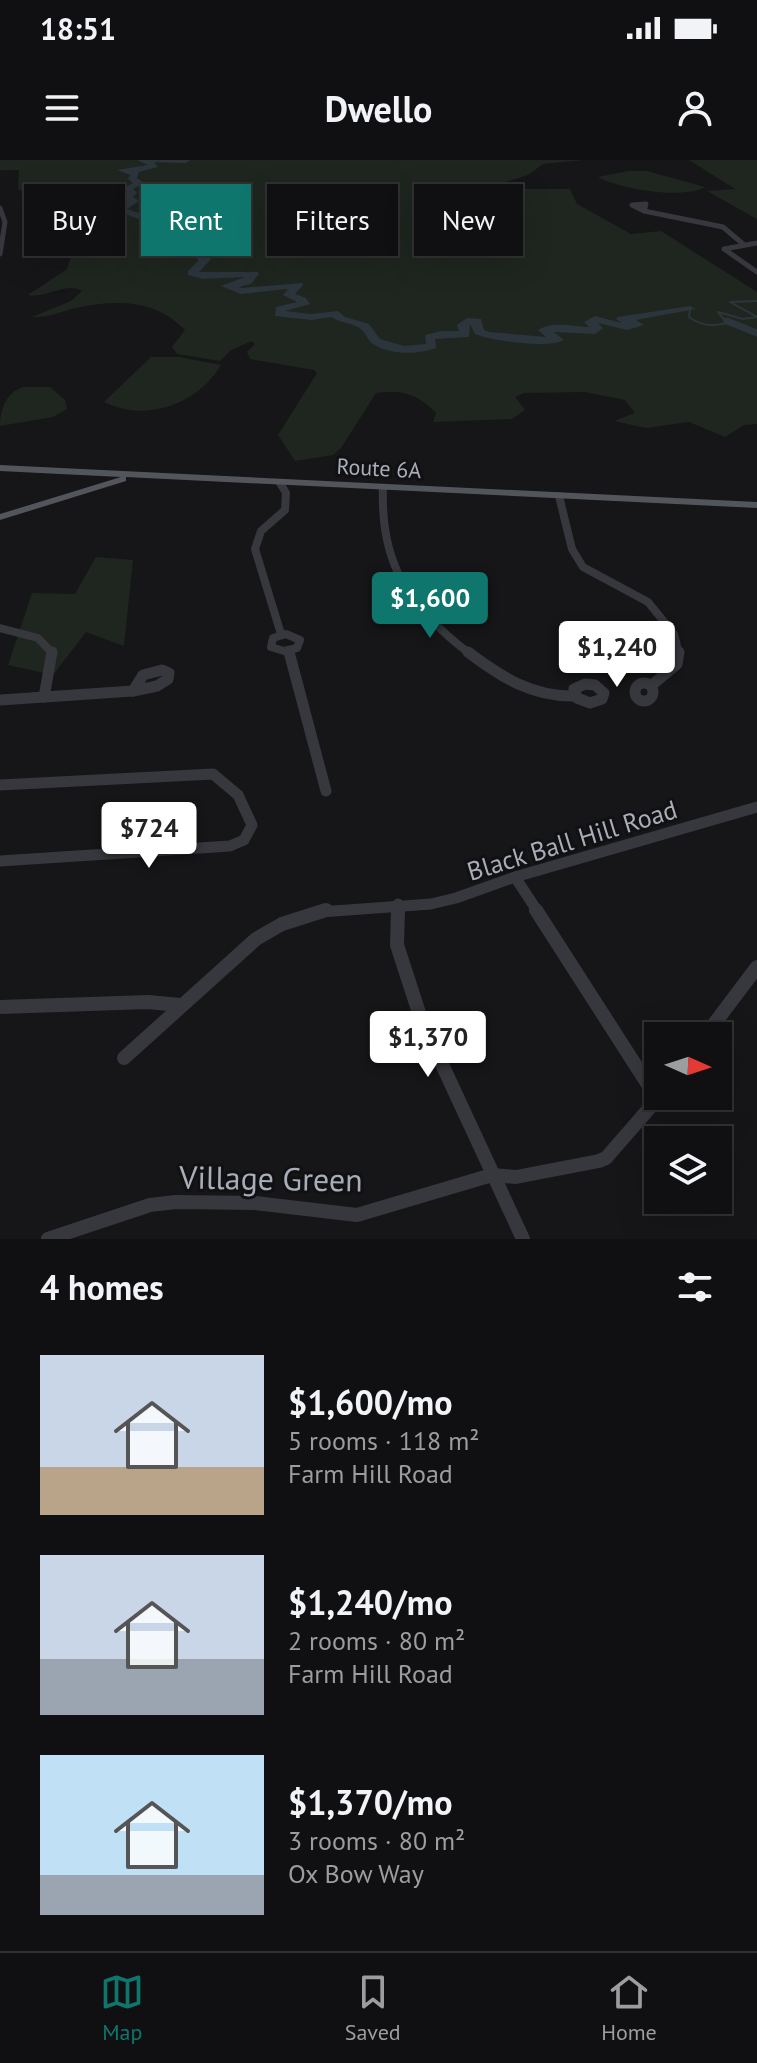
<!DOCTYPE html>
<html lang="en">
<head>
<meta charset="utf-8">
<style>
  :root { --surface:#101012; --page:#19191b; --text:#f1f3f6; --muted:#9c9d9f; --line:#303032; --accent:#0f766e }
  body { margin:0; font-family:"PT Sans",sans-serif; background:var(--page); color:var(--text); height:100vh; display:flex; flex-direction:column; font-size:30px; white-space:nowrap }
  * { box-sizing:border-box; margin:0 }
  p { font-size:26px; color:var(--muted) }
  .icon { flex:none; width:44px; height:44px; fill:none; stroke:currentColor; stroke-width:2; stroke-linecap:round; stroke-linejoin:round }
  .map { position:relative; height:1079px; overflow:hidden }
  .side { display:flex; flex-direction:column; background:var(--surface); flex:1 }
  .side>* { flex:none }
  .top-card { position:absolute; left:24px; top:24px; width:710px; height:72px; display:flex; gap:16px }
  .needle { width:52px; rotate:93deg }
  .buttons { position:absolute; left:644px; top:862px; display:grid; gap:16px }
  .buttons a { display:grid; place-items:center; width:88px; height:88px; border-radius:0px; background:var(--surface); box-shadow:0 8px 32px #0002,0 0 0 2px var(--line); font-size:40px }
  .price { position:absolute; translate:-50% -68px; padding:0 18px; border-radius:8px; background:#fff; color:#222; font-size:26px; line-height:52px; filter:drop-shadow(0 2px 4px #0008) }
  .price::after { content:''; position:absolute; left:50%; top:48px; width:24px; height:18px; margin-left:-12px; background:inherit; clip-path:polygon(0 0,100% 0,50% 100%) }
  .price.selected { background:var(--accent); color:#fff }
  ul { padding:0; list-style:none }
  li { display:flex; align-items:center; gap:24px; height:200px; padding:0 40px }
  li span { display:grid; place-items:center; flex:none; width:224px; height:160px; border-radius:0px; color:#555 }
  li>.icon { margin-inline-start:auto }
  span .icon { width:96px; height:96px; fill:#fffc; stroke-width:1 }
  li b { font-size:34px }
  h2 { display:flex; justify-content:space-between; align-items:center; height:96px; padding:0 40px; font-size:34px }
  .pill { padding:0 28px; border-radius:0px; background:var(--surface); box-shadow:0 8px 32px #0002,0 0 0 2px var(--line); font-size:28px; line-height:72px }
  .pill.selected { background:var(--accent); color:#fff }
  .status { display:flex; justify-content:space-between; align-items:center; height:56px; padding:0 40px; background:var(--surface); direction:ltr }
  .status svg { height:22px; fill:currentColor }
  header { display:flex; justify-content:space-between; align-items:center; height:104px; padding:0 40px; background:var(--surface); font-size:36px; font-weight:700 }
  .tabs { display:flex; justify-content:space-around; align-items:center; height:112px; border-top:2px solid var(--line); background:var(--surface); font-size:22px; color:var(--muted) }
  .tabs a { display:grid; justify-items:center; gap:4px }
  .tabs .selected { color:var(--accent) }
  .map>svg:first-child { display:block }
  .green { fill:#1e261f }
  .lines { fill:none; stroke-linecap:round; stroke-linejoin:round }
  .stream { stroke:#2c353c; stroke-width:2 }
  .canal { stroke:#2c353c; stroke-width:7 }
  .river { fill:#2c353c; fill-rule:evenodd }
  .minor-far3 { stroke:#37383d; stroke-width:5 }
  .minor-far2 { stroke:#37383d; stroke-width:8 }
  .minor-far1 { stroke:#37383d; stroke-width:11 }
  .minor { stroke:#37383d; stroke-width:14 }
  .major { fill:#53555c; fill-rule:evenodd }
  .labels { text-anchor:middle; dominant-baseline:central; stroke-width:6; stroke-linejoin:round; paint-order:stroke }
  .far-street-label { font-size:22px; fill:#a8adb8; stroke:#111113 }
  .street-label { font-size:26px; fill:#a8adb8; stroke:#111113 }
  .near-street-label { font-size:32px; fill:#a8adb8; stroke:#111113 }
</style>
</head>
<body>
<div class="status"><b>18:51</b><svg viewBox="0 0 49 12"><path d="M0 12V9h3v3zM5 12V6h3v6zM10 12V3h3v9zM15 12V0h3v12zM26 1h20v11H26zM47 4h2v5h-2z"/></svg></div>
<header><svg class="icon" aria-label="menu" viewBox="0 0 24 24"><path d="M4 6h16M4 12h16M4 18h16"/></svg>Dwello<svg class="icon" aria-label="person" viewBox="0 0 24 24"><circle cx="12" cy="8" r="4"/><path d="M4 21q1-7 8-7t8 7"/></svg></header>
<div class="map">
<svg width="757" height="1079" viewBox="0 0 757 1079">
  <rect width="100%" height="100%" fill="#161618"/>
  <!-- green -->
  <g class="green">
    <path d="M0 0H584L543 4 528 15 502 23 527 29H570L577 44 631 74 661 71 757 132V264L744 265 725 277 689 262 646 268 614 261 635 253 625 240 585 232 524 233 515 237 525 250 512 259 433 262 436 253C416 233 403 230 376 233L341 288 333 295 295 301 278 275 317 213 314 210 250 199 247 192 255 184 252 181 231 190 220 201 177 194 172 187 185 170C157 141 121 139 81 147 64 150 50 158 32 157L71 141 82 131C67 121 45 139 28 135L67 109 71 97 69 83 78 67 65 61 61 41 33 36 18 29 19 10H0Z"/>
    <path d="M689 0H757V59L707 31 735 29Z"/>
    <path d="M628 11H647L705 27C682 40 620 29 598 17Z"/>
    <path d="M151 197H180L221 205C198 244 146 263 104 242Z"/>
    <path d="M23 227H50L65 240 67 249 53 257 0 266C0 249 6 233 23 227Z"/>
    <path d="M96 397 133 400 124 486 86 472 53 515 8 505 32 433 75 434Z"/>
  </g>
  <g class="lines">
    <!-- stream -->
    <path class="stream" d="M690 149 689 157C701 166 713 167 727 163L718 152 743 159 757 157 730 142 757 141"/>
    <!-- canal -->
    <path class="canal" d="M727 161 757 173"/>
    <!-- river -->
    <path class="river" d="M137 0H190L186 3 154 2 158 7 139 12 137 18 144 23 133 29 137 33 133 37 139 41 127 49 162 61 186 60 184 75 208 79V83L194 89 211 99 199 112H258L259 114 251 124 239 127 242 128 302 123 303 125 295 134 306 138 310 144 285 151 311 154 338 151 345 157 369 164 380 179 404 186 426 184 425 175 441 171H459L457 165 467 158 481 159 484 170 489 172 546 177 538 170C552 161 573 166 589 167L584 162 595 156 622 163 616 159 618 157 690 146 696 149 636 160 644 165 627 170 598 163 603 168 595 174 554 172 564 180C550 189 492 181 475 174L470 164 469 177 435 179 436 188C417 195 391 195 373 184 368 181 366 173 361 169 353 162 340 164 332 157L311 160 275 156 276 147 297 142 283 135 288 129 241 134 221 126 245 117 203 119 188 115V111L199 100 181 89 193 82 173 77 177 65 161 67 114 50 127 41 123 38 127 34 122 29 133 23 128 19 130 15 117 10 148 5Z"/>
    <!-- minor-far3 -->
    <g class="minor-far3">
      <path d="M646 44 644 51 632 45Z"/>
      <path d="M0 48 5 62 0 94"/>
      <path d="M644 51 723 67 743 84"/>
      <path d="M757 83 724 89 757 112"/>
    </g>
    <!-- minor-far2 -->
    <g class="minor-far2">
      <path d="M280 323 286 333 285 350 261 371 255 389 281 474"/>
      <path d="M383 328C380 405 410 448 470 494"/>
      <path d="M559 336 572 389 583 407 648 442 674 474 679 494"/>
      <path d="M0 468 38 478 53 494"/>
      <path d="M286 474 300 480 297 488 284 491 271 487 273 478Z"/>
    </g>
    <!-- minor-far1 -->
    <g class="minor-far1">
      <path d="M289 492 326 631"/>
      <path d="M468 492C501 517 532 537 575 536"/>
      <path d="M162 510 169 513 168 519 157 526 133 531 143 515Z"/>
      <circle cx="644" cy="532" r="9"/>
      <path d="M585 524 595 525 604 533 602 539 590 543 577 538 574 529Z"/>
      <path d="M652 525 677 504 679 492"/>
      <path d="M44 537 52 492"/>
      <path d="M0 540 133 531"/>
      <path d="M0 625 213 614 238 635 252 665 244 680 230 686 0 701"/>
      <path d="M515 717 538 752"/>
      <path d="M320 752 431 744 456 738 515 717 757 647"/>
      <path d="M398 752V744"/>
    </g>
    <!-- minor -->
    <g class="minor">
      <path d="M398 750 397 785 421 859 523 1079"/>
      <path d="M536 750 647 923 658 932"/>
      <path d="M0 847 148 842 180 845"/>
      <path d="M705 876 757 807"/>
      <path d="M124 898 256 779 282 764 326 750"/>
      <path d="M48 1079 150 1045 176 1042 255 1043 357 1055 492 1015 516 1017 599 1001 606 998 660 936"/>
    </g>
    <!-- major -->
    <path class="major" d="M0 305 757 342V348L126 317V321L0 360V354L121 317 0 311Z"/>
  </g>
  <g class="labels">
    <!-- far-street labels -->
    <g class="far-street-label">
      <text transform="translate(379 308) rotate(3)">Route 6A</text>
    </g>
    <!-- street labels -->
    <g class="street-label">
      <text transform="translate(572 680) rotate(-17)">Black Ball Hill Road</text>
    </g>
    <!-- near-street labels -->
    <g class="near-street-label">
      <text transform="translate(271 1018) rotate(1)">Village Green</text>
    </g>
  </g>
</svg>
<div class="buttons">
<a><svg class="needle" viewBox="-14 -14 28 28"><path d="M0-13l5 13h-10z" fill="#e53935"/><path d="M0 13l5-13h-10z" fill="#9c9d9f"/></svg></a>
<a><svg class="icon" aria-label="layers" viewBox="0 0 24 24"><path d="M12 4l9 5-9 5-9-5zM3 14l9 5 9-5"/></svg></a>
</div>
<b class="price selected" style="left:430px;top:480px">$1,600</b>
<b class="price" style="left:617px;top:529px">$1,240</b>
<b class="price" style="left:149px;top:710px">$724</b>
<b class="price" style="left:428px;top:919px">$1,370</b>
<div class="top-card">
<a class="pill">Buy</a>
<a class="pill selected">Rent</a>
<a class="pill">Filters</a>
<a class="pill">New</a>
</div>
</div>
<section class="side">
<h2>4 homes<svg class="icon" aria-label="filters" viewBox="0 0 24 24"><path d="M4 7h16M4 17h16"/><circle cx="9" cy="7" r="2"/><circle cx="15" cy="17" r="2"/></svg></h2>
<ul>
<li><span style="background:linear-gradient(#c9d6e8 70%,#b9a48a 0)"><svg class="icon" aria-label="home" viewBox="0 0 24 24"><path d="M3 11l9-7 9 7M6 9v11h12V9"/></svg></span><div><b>$1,600/mo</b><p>5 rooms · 118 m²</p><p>Farm Hill Road</p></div></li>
<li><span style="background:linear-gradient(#c9d6e8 65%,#9aa5b1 0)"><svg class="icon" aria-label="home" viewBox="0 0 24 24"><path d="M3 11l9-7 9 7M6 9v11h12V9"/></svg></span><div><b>$1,240/mo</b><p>2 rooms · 80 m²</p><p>Farm Hill Road</p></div></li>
<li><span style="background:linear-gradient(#bfe0f5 75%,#9aa5b1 0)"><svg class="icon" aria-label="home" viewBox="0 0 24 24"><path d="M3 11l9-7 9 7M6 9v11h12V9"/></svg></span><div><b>$1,370/mo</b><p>3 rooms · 80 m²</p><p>Ox Bow Way</p></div></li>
</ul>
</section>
<nav class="tabs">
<a class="selected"><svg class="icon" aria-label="map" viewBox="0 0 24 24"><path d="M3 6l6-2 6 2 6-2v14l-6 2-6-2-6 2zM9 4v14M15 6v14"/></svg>Map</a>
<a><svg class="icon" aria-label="saved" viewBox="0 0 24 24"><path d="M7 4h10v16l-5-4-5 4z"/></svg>Saved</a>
<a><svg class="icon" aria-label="home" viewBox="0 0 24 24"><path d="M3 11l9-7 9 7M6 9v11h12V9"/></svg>Home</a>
</nav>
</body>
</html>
